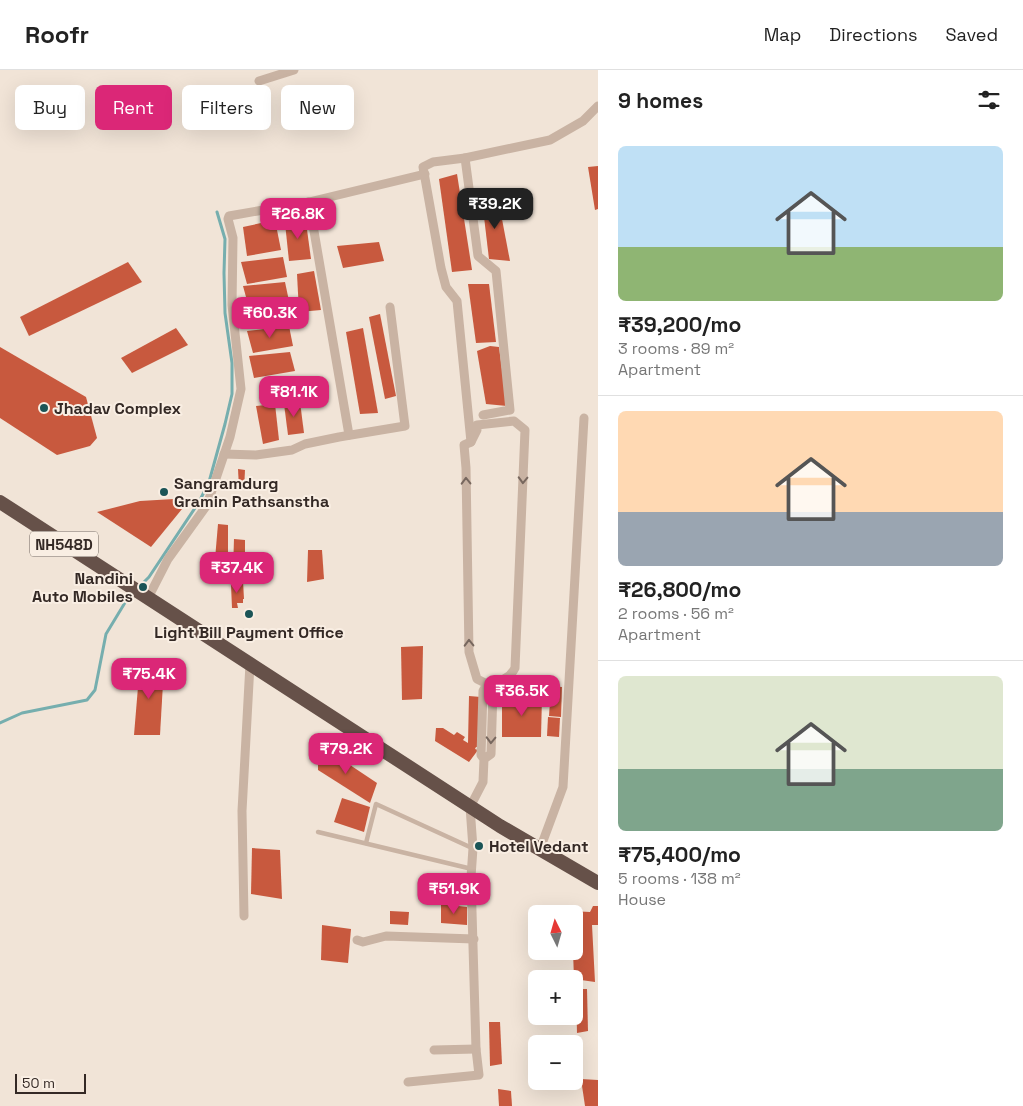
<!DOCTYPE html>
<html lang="en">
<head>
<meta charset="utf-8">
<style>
  :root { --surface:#fff; --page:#f6f6f6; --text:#222; --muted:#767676; --line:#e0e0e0; --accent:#db2777 }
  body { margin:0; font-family:"Space Grotesk",sans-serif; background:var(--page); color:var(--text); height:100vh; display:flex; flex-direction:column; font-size:19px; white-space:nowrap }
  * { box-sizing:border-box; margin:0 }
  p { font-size:16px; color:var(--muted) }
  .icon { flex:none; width:28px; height:28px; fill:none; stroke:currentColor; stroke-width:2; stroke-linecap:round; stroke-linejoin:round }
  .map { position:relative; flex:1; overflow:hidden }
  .details { display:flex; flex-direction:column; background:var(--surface); width:425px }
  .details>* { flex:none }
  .banner { position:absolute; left:15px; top:15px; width:475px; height:45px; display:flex; gap:10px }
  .needle { width:32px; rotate:355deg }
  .fabs { position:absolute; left:528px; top:835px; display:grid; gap:10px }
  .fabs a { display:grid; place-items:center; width:55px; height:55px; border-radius:8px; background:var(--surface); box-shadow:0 5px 20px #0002; font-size:25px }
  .scale { position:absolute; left:15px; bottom:12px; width:71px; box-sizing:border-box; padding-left:5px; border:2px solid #342925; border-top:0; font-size:14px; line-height:18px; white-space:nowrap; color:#342925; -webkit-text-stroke:4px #f9eee3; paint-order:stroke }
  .price { position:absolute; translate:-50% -42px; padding:0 11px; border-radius:10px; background:var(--accent); color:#fff; font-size:16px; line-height:32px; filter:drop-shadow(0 1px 2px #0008) }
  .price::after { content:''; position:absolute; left:50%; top:30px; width:15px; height:11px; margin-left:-8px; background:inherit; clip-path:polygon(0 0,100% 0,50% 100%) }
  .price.active { background:#222; color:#fff }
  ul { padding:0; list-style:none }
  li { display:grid; align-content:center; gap:10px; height:265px; padding:0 20px }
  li+li { border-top:1px solid var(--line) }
  li span { display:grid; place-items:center; height:155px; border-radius:8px; color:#555 }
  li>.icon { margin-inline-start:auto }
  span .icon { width:90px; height:90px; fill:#fffc; stroke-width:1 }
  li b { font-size:21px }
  h2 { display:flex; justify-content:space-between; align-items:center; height:60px; padding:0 20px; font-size:21px }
  .tag { padding:0 18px; border-radius:8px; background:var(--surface); box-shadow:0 5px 20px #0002; font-size:18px; line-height:45px }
  .tag.active { background:var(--accent); color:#fff }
  header { display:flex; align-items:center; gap:30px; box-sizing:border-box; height:70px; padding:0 25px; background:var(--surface); border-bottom:1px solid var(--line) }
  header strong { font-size:24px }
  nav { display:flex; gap:28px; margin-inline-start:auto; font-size:18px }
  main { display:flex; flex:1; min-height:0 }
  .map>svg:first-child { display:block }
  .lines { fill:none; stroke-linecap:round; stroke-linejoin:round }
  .stream { stroke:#76aeae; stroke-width:3 }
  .building { fill:#c8593e }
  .service { stroke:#c9b3a3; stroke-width:4.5 }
  .minor { stroke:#c9b3a3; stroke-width:9 }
  .trunk { stroke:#665149; stroke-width:14 }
  .oneway { stroke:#77675e }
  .poi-dot { fill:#1b5456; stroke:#f9eee3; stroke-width:2 }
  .labels { text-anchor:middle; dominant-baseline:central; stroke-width:4; stroke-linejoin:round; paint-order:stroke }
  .shield { fill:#f9eee3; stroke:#6f645e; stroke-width:1 }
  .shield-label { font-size:15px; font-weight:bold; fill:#342925 }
  .poi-label { font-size:16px; font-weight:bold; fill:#342925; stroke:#f9eee3; text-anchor:start }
</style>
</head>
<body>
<header>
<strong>Roofr</strong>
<nav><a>Map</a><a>Directions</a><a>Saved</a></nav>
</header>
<main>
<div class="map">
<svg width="598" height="1036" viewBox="0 0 598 1036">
  <rect width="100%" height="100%" fill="#f1e4d7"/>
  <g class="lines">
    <!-- stream -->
    <g class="stream">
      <path d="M139 517 149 507 199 432 209 412 225 354 232 324V293L225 243 224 203 225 169 217 142"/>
      <path d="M0 653 22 643 87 630 95 620 106 564 126 531 133 524"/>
    </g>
  </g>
  <!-- building -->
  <g class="building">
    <path d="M598 96V139L595 140 588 97Z"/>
    <path d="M457 104 472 200 452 202 439 109Z"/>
    <path d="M497 123 510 191 489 189 482 130Z"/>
    <path d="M305 145 311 189 289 191 285 153Z"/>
    <path d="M275 150 281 180 247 186 243 157Z"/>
    <path d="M379 172 384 191 343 198 337 176Z"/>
    <path d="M283 187 287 207 247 214 241 192Z"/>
    <path d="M128 192 142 212 29 266 20 247Z"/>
    <path d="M314 201 321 240 299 242 297 204Z"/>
    <path d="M285 212 289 231 249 238 243 216Z"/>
    <path d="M468 214H489L496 272 476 273Z"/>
    <path d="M380 244 396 326 385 329 369 247Z"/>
    <path d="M289 256 293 276 253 283 247 261Z"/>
    <path d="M176 258 188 275 132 303 121 288Z"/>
    <path d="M363 258 378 343 360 344 346 262Z"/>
    <path d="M490 276 499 277 507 336 486 334 477 281Z"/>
    <path d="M0 277 86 327 97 368 90 376 57 385 0 348Z"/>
    <path d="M290 282 295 301 254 308 249 286Z"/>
    <path d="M313 314 319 331 308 332 306 317Z"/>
    <path d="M300 332 304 363 288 365 284 334Z"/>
    <path d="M275 334 279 370 263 374 256 336Z"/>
    <path d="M238 399 245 400 244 420 239 418Z"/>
    <path d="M191 428 151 477 97 442 140 431Z"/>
    <path d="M218 454 228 455V491L215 489Z"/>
    <path d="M234 469 245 470V500H233Z"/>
    <path d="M308 480H322L324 509 307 512Z"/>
    <path d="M243 511 244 529H243V533H237L238 538H232L231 515H235L234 512Z"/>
    <path d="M423 576 422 629 402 630 401 577Z"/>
    <path d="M140 593 164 596 160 665H134Z"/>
    <path d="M551 616 562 617 561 647 549 646Z"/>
    <path d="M469 626 481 627 479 677H476L475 679 478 680 469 692 435 671 436 658H443L454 665 457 662 465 667 463 670 468 673Z"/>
    <path d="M502 627H542L541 667H502Z"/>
    <path d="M548 647 560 648 559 667 547 666Z"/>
    <path d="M320 675 377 713 370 733 318 700V685Z"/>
    <path d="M342 728 370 737 364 762 334 752Z"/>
    <path d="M252 778 280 780 282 829 251 824Z"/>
    <path d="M441 834 467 837V855L441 853Z"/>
    <path d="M593 836H598V855H592L595 912 574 909 573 881 574 844H571V841L590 842Z"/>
    <path d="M390 841 409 842 408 855 390 854Z"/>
    <path d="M322 855 351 859 348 893 321 890Z"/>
    <path d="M576 919H587L588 961 577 963Z"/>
    <path d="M489 952H500L502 994 490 996Z"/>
    <path d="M581 1009 598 1010V1036H585Z"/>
    <path d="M498 1019 511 1021 512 1036H499Z"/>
  </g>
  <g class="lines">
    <!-- service -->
    <g class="service">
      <path d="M318 762 472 799"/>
      <path d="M366 773 376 734 472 778"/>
    </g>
    <!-- minor -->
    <g class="minor">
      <path d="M259 11 294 0"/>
      <path d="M465 88 433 92 423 97 441 198 446 217 457 231 471 372"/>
      <path d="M309 132 349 365"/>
      <path d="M483 345 510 340 496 201 478 186 465 88 550 70 583 51 598 36"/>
      <path d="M224 384 256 385 292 380 305 374 339 367 405 356 390 237"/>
      <path d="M148 528 168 489 207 435 230 367 241 319 232 235 233 168 228 149 229 146 309 132 425 104"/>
      <path d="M540 779 563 717 584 348"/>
      <path d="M244 846 242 741 250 594"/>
      <path d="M357 870 363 872 386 866 474 869"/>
      <path d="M434 980 476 979"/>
      <path d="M408 1012 479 1005 476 979 471 807 473 778 470 737 483 712 484 689 481 685 483 621 487 614C499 611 509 610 515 598L525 360 514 351 477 355V360L471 372 464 375 466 398 469 582 477 609 487 614 493 620 491 684 484 689"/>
    </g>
    <!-- trunk -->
    <path class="trunk" d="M0 432 500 756 598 813"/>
  </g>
  <!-- one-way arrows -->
  <defs><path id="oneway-chevron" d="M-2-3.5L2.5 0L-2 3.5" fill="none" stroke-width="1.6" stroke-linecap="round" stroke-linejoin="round" transform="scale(1.25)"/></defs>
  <g class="oneway">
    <use href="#oneway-chevron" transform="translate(523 410) rotate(92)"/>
    <use href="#oneway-chevron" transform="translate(466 411) rotate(-91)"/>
    <use href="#oneway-chevron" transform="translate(469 573) rotate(-91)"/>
    <use href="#oneway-chevron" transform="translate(491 670) rotate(92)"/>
  </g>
  <!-- markers -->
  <g class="poi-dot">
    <circle cx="44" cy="338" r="5"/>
    <circle cx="164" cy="422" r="5"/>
    <circle cx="143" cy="517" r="5"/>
    <circle cx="249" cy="544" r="5"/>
    <circle cx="479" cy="776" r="5"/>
  </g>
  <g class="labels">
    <!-- shield labels -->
    <rect class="shield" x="30" y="461.5" width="68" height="25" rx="4"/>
    <g class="shield-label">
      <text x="64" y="474">NH548D</text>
    </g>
    <!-- poi labels -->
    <g class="poi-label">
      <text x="54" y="338">Jhadav Complex</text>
      <text x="174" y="413">Sangramdurg<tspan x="174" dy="18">Gramin Pathsanstha</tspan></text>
      <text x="133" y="508" text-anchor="end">Nandini<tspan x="133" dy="18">Auto Mobiles</tspan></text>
      <text x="249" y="562" text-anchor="middle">Light Bill Payment Office</text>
      <text x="489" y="776">Hotel Vedant</text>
    </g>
  </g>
</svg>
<div class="fabs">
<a><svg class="needle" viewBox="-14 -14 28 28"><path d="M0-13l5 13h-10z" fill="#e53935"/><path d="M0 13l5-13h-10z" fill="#767676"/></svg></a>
<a>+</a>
<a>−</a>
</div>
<div class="scale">50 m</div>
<b class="price active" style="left:495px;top:160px">₹39.2K</b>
<b class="price" style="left:298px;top:170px">₹26.8K</b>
<b class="price" style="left:270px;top:269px">₹60.3K</b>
<b class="price" style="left:294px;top:348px">₹81.1K</b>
<b class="price" style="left:237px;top:524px">₹37.4K</b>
<b class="price" style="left:149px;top:630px">₹75.4K</b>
<b class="price" style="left:522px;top:647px">₹36.5K</b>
<b class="price" style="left:346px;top:705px">₹79.2K</b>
<b class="price" style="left:454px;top:845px">₹51.9K</b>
<div class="banner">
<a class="tag">Buy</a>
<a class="tag active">Rent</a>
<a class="tag">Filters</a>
<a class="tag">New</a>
</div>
</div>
<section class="details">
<h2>9 homes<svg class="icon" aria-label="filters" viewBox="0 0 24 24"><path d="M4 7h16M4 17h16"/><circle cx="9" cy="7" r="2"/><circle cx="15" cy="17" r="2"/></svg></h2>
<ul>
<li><span style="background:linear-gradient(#bfe0f5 65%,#8fb573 0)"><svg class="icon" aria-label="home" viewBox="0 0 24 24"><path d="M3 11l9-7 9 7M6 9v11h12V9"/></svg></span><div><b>₹39,200/mo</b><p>3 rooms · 89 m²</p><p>Apartment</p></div></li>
<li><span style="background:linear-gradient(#ffd9b3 65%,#9aa5b1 0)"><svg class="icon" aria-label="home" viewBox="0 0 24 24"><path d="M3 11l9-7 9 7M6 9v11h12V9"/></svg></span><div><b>₹26,800/mo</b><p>2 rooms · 56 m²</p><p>Apartment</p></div></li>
<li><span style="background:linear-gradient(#dfe7d0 60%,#7fa58c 0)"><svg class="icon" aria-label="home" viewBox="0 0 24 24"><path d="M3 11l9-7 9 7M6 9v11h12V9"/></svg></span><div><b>₹75,400/mo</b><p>5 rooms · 138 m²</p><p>House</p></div></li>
</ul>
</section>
</main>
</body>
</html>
